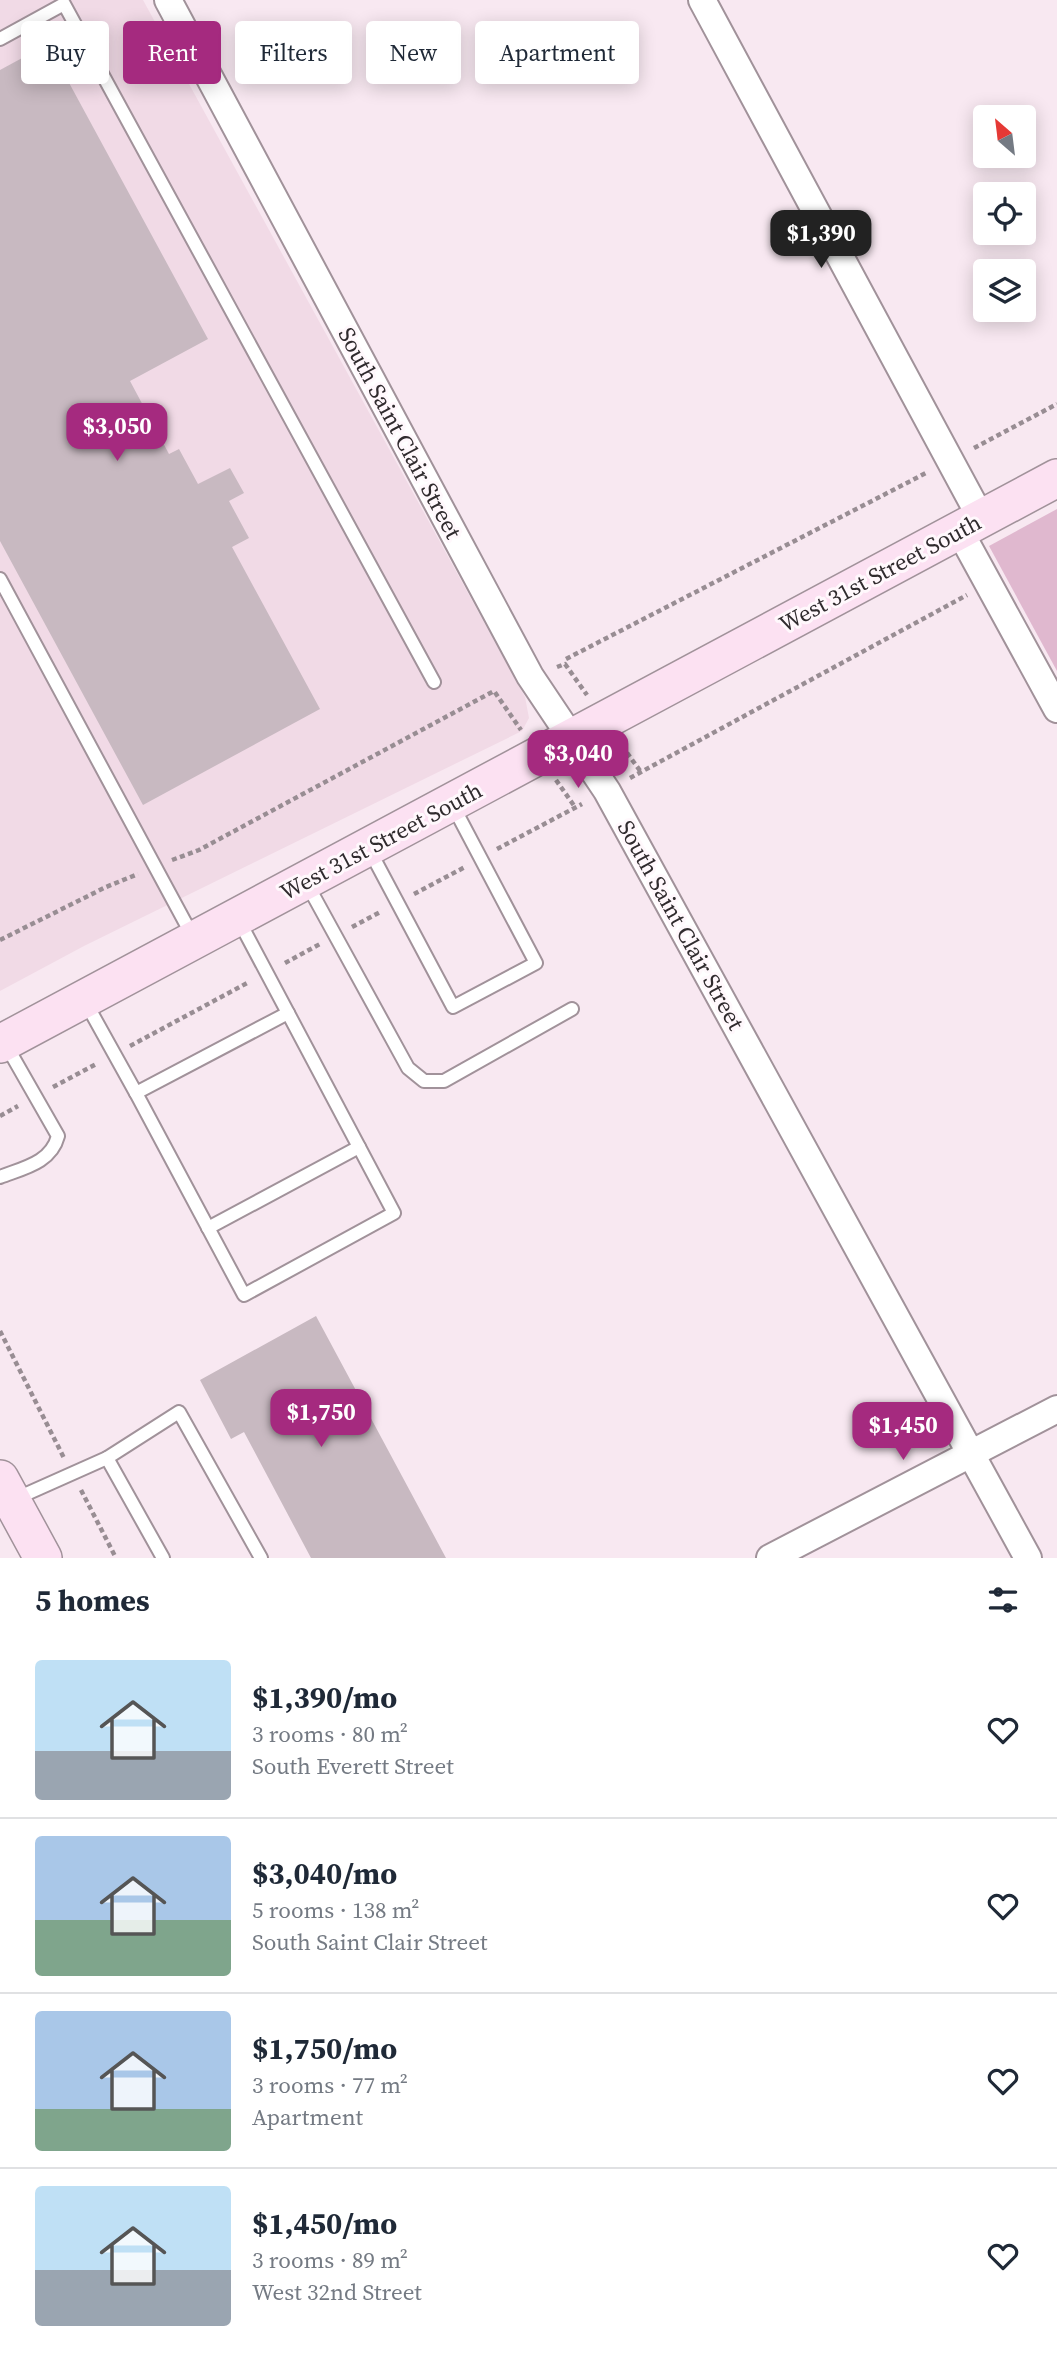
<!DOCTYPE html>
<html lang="en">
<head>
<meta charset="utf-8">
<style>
  :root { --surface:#fff; --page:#f2f2f3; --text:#1f2937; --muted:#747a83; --line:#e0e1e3; --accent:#a52a7f }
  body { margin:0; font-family:"Source Serif 4",serif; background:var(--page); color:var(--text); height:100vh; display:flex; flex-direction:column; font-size:26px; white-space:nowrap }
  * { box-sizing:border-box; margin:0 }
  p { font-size:23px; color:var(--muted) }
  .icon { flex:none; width:38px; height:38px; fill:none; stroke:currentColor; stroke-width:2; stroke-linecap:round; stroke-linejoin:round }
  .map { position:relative; height:1558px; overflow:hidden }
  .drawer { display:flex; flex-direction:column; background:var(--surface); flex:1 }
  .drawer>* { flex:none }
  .top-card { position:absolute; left:21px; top:21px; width:700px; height:63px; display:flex; gap:14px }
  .needle { width:46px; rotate:332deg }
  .controls { position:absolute; left:973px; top:105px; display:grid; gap:14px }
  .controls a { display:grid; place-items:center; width:63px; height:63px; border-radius:7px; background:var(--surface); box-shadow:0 4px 18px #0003; font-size:35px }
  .price { position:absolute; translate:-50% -60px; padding:0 16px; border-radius:14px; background:var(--accent); color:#fff; font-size:23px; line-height:46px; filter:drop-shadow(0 2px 4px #0008) }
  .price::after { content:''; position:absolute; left:50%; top:42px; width:21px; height:16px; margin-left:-10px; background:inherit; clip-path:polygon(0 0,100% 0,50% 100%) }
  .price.selected { background:#222; color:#fff }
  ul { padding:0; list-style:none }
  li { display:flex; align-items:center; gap:21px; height:175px; padding:0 35px }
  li+li { border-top:2px solid var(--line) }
  li span { display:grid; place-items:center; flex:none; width:196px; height:140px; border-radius:7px; color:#555 }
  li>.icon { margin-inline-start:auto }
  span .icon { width:84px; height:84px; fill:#fffc; stroke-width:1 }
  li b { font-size:30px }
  h2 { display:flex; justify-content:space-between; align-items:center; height:84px; padding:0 35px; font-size:30px }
  .tag { padding:0 24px; border-radius:7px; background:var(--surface); box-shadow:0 4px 18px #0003; font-size:24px; line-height:63px }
  .tag.selected { background:var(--accent); color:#fff }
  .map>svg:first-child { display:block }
  .built { fill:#f1dae6 }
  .green { fill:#e0b8cf }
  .building { fill:#c8b9c1 }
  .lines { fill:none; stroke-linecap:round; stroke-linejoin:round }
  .lane-casing { stroke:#a1929a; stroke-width:16 }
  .street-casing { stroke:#a1929a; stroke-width:30 }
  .secondary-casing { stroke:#a1929a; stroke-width:40 }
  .path { stroke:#988d93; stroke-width:4.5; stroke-dasharray:5 3.5; stroke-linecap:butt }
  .lane { stroke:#fff; stroke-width:12 }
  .street { stroke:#fff; stroke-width:26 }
  .secondary { stroke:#fce1f2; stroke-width:37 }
  .labels { text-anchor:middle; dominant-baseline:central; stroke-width:6; stroke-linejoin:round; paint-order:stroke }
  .street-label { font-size:23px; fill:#302b2e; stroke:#fff8fc }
</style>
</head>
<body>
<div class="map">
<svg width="1057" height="1558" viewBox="0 0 1057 1558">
  <rect width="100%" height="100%" fill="#f8e8f1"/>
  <!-- built -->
  <path class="built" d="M0 0H143L525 697 529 718 522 731 84 946 0 991Z"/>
  <!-- green -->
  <path class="green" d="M1057 509V671L989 546Z"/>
  <!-- building -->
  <g class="building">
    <path d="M48 44 208 339 130 381 169 454 179 449 198 484 230 468 244 493 229 501 249 538 232 547 320 709 143 805 0 541V70Z"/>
    <path d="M316 1316 446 1558H311L244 1432 231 1439 200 1380Z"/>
  </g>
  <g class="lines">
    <!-- lane casing -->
    <g class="lane-casing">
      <g id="lane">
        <path d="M0 39 64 4 434 682"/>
        <path d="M0 579 193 937"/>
        <path d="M370 851 453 1007 536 963 452 804"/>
        <path d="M307 884 408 1068 424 1081H444L572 1009"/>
        <path d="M86 1003 136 1093 288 1013 238 919"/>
        <path d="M136 1093 244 1295 394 1213 288 1013"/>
        <path d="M0 1177C23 1168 51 1163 58 1136L6 1045"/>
        <path d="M208 1228 359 1147"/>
        <path d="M107 1458 179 1412 261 1558"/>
        <path d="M15 1499 107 1458 163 1558"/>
      </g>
    </g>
    <!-- street casing -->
    <g class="street-casing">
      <g id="street">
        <path d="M168 0 530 676 607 791 1028 1558"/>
        <path d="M702 0 981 518"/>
        <path d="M959 530 1057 709"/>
        <path d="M770 1558 1057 1409"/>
      </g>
    </g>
    <!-- secondary casing -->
    <g class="secondary-casing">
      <g id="secondary">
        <path d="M0 1044 1057 478"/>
        <path d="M0 1479 43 1558"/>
      </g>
    </g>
    <!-- path -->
    <g class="path">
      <path d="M974 448 1057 404"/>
      <path d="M566 659 926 473"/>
      <path d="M557 667 565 664 587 695"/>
      <path d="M622 746 641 772"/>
      <path d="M630 778 967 595"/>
      <path d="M556 780 575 807"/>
      <path d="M497 849 582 804"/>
      <path d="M172 860 199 850 494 691 521 730"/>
      <path d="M414 894 465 867"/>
      <path d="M352 927 382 911"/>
      <path d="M0 940 106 887 138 874"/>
      <path d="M285 963 320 944"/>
      <path d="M130 1046 249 982"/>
      <path d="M53 1087 98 1063"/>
      <path d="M0 1116 18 1106"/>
      <path d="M0 1331 64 1458"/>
      <path d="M81 1490 116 1558"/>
    </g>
    <!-- lane -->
    <use href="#lane" class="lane"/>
    <!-- street -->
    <use href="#street" class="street"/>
    <!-- secondary -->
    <use href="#secondary" class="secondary"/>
  </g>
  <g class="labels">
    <!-- street labels -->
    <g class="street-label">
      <text transform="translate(400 433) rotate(62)">South Saint Clair Street</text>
      <text transform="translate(880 573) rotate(-28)">West 31st Street South</text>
      <text transform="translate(381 841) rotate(-28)">West 31st Street South</text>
      <text transform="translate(681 925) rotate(61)">South Saint Clair Street</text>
    </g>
  </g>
</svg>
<div class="controls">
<a><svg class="needle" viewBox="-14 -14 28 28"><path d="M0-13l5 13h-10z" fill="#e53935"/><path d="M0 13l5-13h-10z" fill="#747a83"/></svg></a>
<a><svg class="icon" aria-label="locate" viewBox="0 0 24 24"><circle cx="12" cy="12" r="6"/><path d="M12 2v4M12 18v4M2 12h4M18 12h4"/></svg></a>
<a><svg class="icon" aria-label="layers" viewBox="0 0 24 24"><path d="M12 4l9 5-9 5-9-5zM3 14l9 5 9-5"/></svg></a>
</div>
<b class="price selected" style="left:821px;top:270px">$1,390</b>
<b class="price" style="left:117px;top:463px">$3,050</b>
<b class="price" style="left:578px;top:790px">$3,040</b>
<b class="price" style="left:321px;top:1449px">$1,750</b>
<b class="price" style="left:903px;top:1462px">$1,450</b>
<div class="top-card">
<a class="tag">Buy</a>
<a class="tag selected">Rent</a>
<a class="tag">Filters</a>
<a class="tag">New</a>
<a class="tag">Apartment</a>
</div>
</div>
<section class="drawer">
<h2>5 homes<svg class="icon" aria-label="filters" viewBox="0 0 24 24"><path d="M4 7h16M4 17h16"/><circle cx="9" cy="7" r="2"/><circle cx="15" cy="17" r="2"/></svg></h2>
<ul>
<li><span style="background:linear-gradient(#bfe0f5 65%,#9aa5b1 0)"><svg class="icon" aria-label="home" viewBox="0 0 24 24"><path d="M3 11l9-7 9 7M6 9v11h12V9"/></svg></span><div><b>$1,390/mo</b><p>3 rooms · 80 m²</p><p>South Everett Street</p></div><svg class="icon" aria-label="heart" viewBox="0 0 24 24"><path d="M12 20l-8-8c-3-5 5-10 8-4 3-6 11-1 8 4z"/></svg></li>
<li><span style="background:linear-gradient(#a9c7e8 60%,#7fa58c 0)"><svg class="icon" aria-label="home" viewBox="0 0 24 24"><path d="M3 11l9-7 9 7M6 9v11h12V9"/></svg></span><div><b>$3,040/mo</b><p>5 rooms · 138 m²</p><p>South Saint Clair Street</p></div><svg class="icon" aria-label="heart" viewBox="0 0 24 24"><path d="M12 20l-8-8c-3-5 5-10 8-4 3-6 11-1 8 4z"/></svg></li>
<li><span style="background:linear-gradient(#a9c7e8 70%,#7fa58c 0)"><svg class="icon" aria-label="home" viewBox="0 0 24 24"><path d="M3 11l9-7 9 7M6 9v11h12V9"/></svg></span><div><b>$1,750/mo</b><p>3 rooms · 77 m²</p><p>Apartment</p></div><svg class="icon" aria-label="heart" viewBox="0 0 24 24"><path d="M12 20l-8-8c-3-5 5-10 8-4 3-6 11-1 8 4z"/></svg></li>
<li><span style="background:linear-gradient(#bfe0f5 60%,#9aa5b1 0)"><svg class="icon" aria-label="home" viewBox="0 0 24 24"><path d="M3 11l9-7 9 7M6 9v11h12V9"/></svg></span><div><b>$1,450/mo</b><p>3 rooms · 89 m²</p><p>West 32nd Street</p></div><svg class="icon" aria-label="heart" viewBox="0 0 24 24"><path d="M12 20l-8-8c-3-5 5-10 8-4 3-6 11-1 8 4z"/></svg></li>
</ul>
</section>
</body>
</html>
